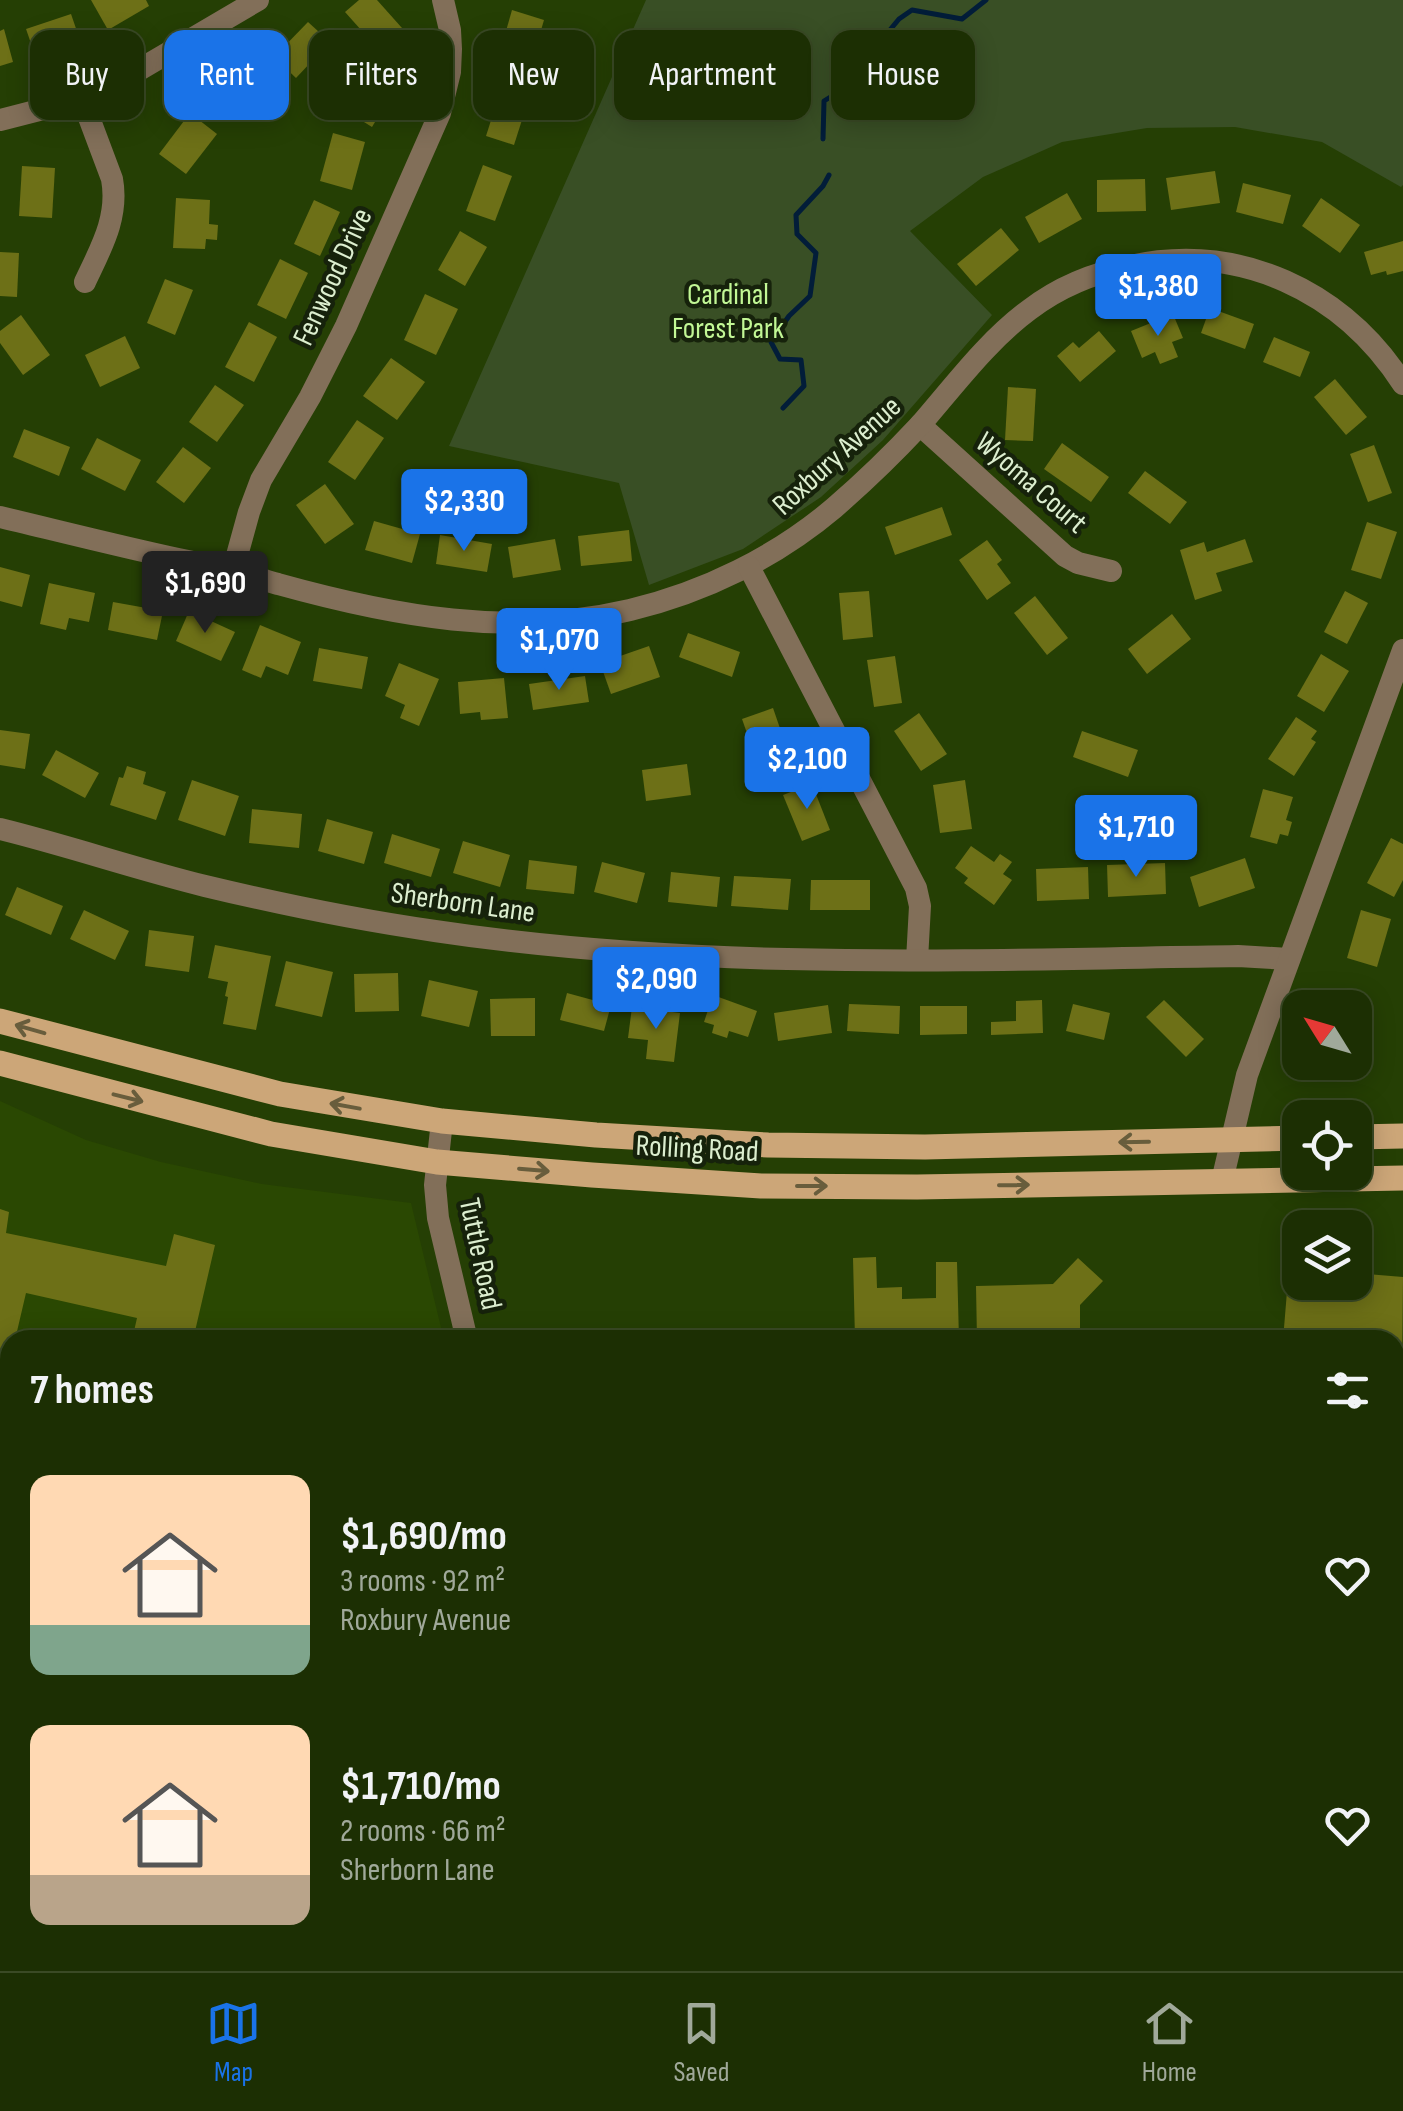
<!DOCTYPE html>
<html lang="en">
<head>
<meta charset="utf-8">
<style>
  :root { --surface:#1c2f03; --page:#293b12; --text:#f1f3f6; --muted:#a0a99a; --line:#3a4a25; --accent:#1a73e8 }
  body { margin:0; font-family:"Sofia Sans Condensed",sans-serif; background:var(--page); color:var(--text); height:100vh; display:flex; flex-direction:column; font-size:38px; white-space:nowrap }
  * { box-sizing:border-box; margin:0 }
  p { font-size:32px; color:var(--muted) }
  .icon { flex:none; width:55px; height:55px; fill:none; stroke:currentColor; stroke-width:2; stroke-linecap:round; stroke-linejoin:round }
  .map { position:relative; flex:1; overflow:hidden }
  .side { position:absolute; left:0px; top:1330px; width:1405px; height:642px; display:flex; flex-direction:column; background:var(--surface); border-radius:30px 30px 0 0; box-shadow:0 5px 25px #0003,0 0 0 2px var(--line) }
  .side>* { flex:none }
  .hud { position:absolute; left:30px; top:30px; width:1345px; height:90px; display:flex; gap:20px }
  .needle { width:65px; rotate:307deg }
  .buttons { position:absolute; left:1282px; top:990px; display:grid; gap:20px }
  .buttons a { display:grid; place-items:center; width:90px; height:90px; border-radius:20px; background:var(--surface); box-shadow:0 5px 25px #0003,0 0 0 2px var(--line); font-size:50px }
  .price { position:absolute; translate:-50% -85px; padding:0 22px; border-radius:10px; background:var(--accent); color:#fff; font-size:32px; line-height:65px; filter:drop-shadow(0 2px 5px #0008) }
  .price::after { content:''; position:absolute; left:50%; top:60px; width:30px; height:22px; margin-left:-15px; background:inherit; clip-path:polygon(0 0,100% 0,50% 100%) }
  .price.selected { background:#222; color:#fff }
  ul { padding:0; list-style:none }
  li { display:flex; align-items:center; gap:30px; height:250px; padding:0 30px }
  li span { display:grid; place-items:center; flex:none; width:280px; height:200px; border-radius:20px; color:#555 }
  li>.icon { margin-inline-start:auto }
  span .icon { width:120px; height:120px; fill:#fffc; stroke-width:1 }
  li b { font-size:42px }
  h2 { display:flex; justify-content:space-between; align-items:center; height:120px; padding:0 30px; font-size:42px }
  .tag { padding:0 35px; border-radius:20px; background:var(--surface); box-shadow:0 5px 25px #0003,0 0 0 2px var(--line); font-size:35px; line-height:90px }
  .tag.selected { background:var(--accent); color:#fff }
  .tab-bar { display:flex; justify-content:space-around; align-items:center; height:140px; border-top:2px solid var(--line); background:var(--surface); font-size:28px; color:var(--muted) }
  .tab-bar a { display:grid; justify-items:center; gap:5px }
  .tab-bar .selected { color:var(--accent) }
  .map>svg:first-child { display:block }
  .built { fill:#2a4802 }
  .green { fill:#394f25 }
  .lines { fill:none; stroke-linecap:round; stroke-linejoin:round }
  .stream { stroke:#021d39; stroke-width:5 }
  .building { fill:#6d7017 }
  .minor { stroke:#826f59; stroke-width:22 }
  .major { stroke:#cca678; stroke-width:25 }
  .oneway { stroke:#685d3c }
  .labels { text-anchor:middle; dominant-baseline:central; stroke-width:9; stroke-linejoin:round; paint-order:stroke }
  .street-label { font-size:30px; fill:#dceecf; stroke:#16220b }
  .park-label { font-size:30px; fill:#c2f795; stroke:#16220b }
</style>
</head>
<body>
<div class="map">
<svg width="1403" height="1971" viewBox="0 0 1403 1971">
  <rect width="100%" height="100%" fill="#253f04"/>
  <!-- built -->
  <path class="built" d="M0 1101 86 1140 161 1162 262 1184 411 1203 444 1340H10V1962H591L593 1971H0Z"/>
  <!-- green -->
  <g class="green">
    <path d="M646 0H1403V185L1401 187 1322 142 1235 127 1147 128 1062 142 983 177 910 231 992 315 883 440 821 497 743 549 649 585 619 483 449 446Z"/>
    <path d="M0 1847 10 1849V1962L53 1963 52 1971H0Z"/>
    <path d="M804 1962 978 1963 988 1971H796Z"/>
    <path d="M348 1963H540L535 1971H390Z"/>
  </g>
  <g class="lines">
    <!-- stream -->
    <g class="stream">
      <path d="M823 139 824 101 848 86 845 64 875 48 899 19 912 10 962 19 986 0"/>
      <path d="M783 408 804 386 801 360 780 359 771 342 789 316 810 296 816 253 797 234 796 215 823 186 829 175"/>
    </g>
  </g>
  <!-- building -->
  <g class="building">
    <path d="M91 0H146L149 6 108 30Z"/>
    <path d="M359 0H377L402 28 378 49 345 12Z"/>
    <path d="M512 10 544 20 530 68 498 59Z"/>
    <path d="M71 14 81 43 36 58 26 29Z"/>
    <path d="M308 22 330 42 296 78 274 57Z"/>
    <path d="M4 29 13 62 0 66V31Z"/>
    <path d="M254 64 273 93 263 100 268 108 252 118 245 107 229 118 211 92Z"/>
    <path d="M370 67 398 84 372 127 343 109Z"/>
    <path d="M501 89 529 98 514 145 486 136Z"/>
    <path d="M190 113 217 134 186 174 159 154Z"/>
    <path d="M333 133 365 142 352 190 320 181Z"/>
    <path d="M483 165 512 176 495 221 466 211Z"/>
    <path d="M22 166 55 168 52 218 19 216Z"/>
    <path d="M1215 171 1220 203 1171 210 1166 178Z"/>
    <path d="M1145 179 1146 211 1097 212V180Z"/>
    <path d="M1243 183 1291 195 1283 224 1236 212Z"/>
    <path d="M1067 193 1082 219 1039 243 1025 217Z"/>
    <path d="M176 198 210 200 209 224 218 225 217 240 206 239 205 249 173 248Z"/>
    <path d="M1321 198 1360 225 1340 253 1302 226Z"/>
    <path d="M314 200 340 212 320 256 294 244Z"/>
    <path d="M1001 228 1019 250 976 286 957 264Z"/>
    <path d="M460 231 487 247 465 286 438 270Z"/>
    <path d="M1403 241V271L1387 275 1386 271 1371 275 1364 252Z"/>
    <path d="M0 252 19 253 17 297 0 296Z"/>
    <path d="M280 259 308 273 286 319 257 305Z"/>
    <path d="M165 279 193 290 175 335 147 323Z"/>
    <path d="M425 294 458 309 436 355 404 340Z"/>
    <path d="M1210 308 1254 324 1245 349 1201 333Z"/>
    <path d="M1173 314 1183 338 1172 342 1178 357 1160 364 1155 352 1142 358 1131 331Z"/>
    <path d="M21 315 50 355 23 375 0 343V331Z"/>
    <path d="M249 322 277 337 254 382 225 367Z"/>
    <path d="M1099 331 1116 351 1080 382 1057 356 1073 342 1079 348Z"/>
    <path d="M125 336 140 368 100 387 85 355Z"/>
    <path d="M1274 337 1310 352 1300 377 1263 362Z"/>
    <path d="M391 358 425 382 397 420 363 396Z"/>
    <path d="M1335 379 1367 417 1346 435 1314 397Z"/>
    <path d="M215 385 244 405 217 442 189 422Z"/>
    <path d="M1008 387 1036 389 1033 441 1005 440Z"/>
    <path d="M357 420 384 438 355 480 328 462Z"/>
    <path d="M24 429 70 447 59 476 13 457Z"/>
    <path d="M97 438 141 460 125 491 81 469Z"/>
    <path d="M1062 443 1109 477 1091 502 1044 469Z"/>
    <path d="M1374 445 1392 493 1368 502 1350 454Z"/>
    <path d="M183 447 211 468 184 503 156 482Z"/>
    <path d="M1145 471 1187 502 1170 524 1128 493Z"/>
    <path d="M325 484 354 524 325 544 296 505Z"/>
    <path d="M942 507 952 535 895 555 885 527Z"/>
    <path d="M374 521 420 534 412 563 365 550Z"/>
    <path d="M1367 522 1397 532 1381 579 1351 570Z"/>
    <path d="M629 530 632 561 581 566 578 536Z"/>
    <path d="M440 535 492 544 487 572 436 564Z"/>
    <path d="M555 539 561 570 513 578 508 547Z"/>
    <path d="M1245 539 1253 562 1216 573 1222 591 1195 600 1180 550 1204 542 1207 552Z"/>
    <path d="M987 540 1002 560 997 564 1011 583 987 600 959 560Z"/>
    <path d="M0 567 30 575 22 607 0 601Z"/>
    <path d="M49 583 95 593 89 622 69 618 66 630 40 624Z"/>
    <path d="M869 591 873 637 843 640 839 593Z"/>
    <path d="M1345 591 1368 603 1347 644 1324 632Z"/>
    <path d="M1035 596 1068 638 1047 655 1014 613Z"/>
    <path d="M113 602 163 611 157 640 108 630Z"/>
    <path d="M189 611 235 632 221 661 176 641Z"/>
    <path d="M1172 614 1191 639 1147 674 1128 649Z"/>
    <path d="M260 625 301 642 288 675 266 666 261 678 242 670Z"/>
    <path d="M688 633 740 652 732 677 679 657Z"/>
    <path d="M649 646 660 677 611 694 600 663Z"/>
    <path d="M319 648 368 657 362 689 313 681Z"/>
    <path d="M1321 654 1349 671 1324 712 1297 696Z"/>
    <path d="M895 656 902 703 874 707 867 660Z"/>
    <path d="M399 663 439 679 419 726 400 718 405 705 385 696Z"/>
    <path d="M585 676 589 702 533 710 529 684Z"/>
    <path d="M504 678 508 718 481 720 480 712 460 714 458 682Z"/>
    <path d="M773 708 792 763 761 773 742 719Z"/>
    <path d="M919 713 947 754 921 771 894 731Z"/>
    <path d="M1296 717 1317 731 1311 739 1316 742 1294 776 1268 759Z"/>
    <path d="M0 730 30 734 25 769 0 765Z"/>
    <path d="M1082 731 1138 750 1128 777 1073 757Z"/>
    <path d="M56 750 99 773 85 798 42 775Z"/>
    <path d="M687 764 691 795 646 801 642 770Z"/>
    <path d="M127 766 146 772 143 784 166 792 156 820 110 805 119 777 123 778Z"/>
    <path d="M192 780 239 796 225 836 178 820Z"/>
    <path d="M965 780 972 829 940 833 933 785Z"/>
    <path d="M812 784 830 830 802 841 783 795Z"/>
    <path d="M1263 789 1293 797 1286 820 1292 822 1288 836 1280 834 1277 844 1250 837Z"/>
    <path d="M252 809 302 814 299 848 249 843Z"/>
    <path d="M327 819 373 832 364 864 318 851Z"/>
    <path d="M392 834 440 849 431 877 384 863Z"/>
    <path d="M1391 838 1403 844V880L1394 897 1367 883Z"/>
    <path d="M463 841 510 855 500 887 453 873Z"/>
    <path d="M971 846 994 862 1000 854 1012 862 1003 874 1012 880 994 905 964 883 968 878 955 868Z"/>
    <path d="M1245 858 1255 888 1199 907 1190 877Z"/>
    <path d="M529 860 577 866 574 894 526 889Z"/>
    <path d="M602 862 645 873 637 903 594 892Z"/>
    <path d="M1165 863 1166 894 1108 897 1107 865Z"/>
    <path d="M1088 867 1089 899 1037 901 1036 869Z"/>
    <path d="M671 872 720 877 717 907 668 902Z"/>
    <path d="M734 876 791 879 788 910 731 906Z"/>
    <path d="M811 880H870V910H810Z"/>
    <path d="M17 887 63 906 51 935 5 915Z"/>
    <path d="M84 910 129 931 115 960 70 939Z"/>
    <path d="M1361 910 1391 919 1377 967 1347 958Z"/>
    <path d="M149 930 194 936 189 972 145 966Z"/>
    <path d="M215 945 271 956 256 1030 223 1024 228 997 225 996 228 982 208 978Z"/>
    <path d="M286 961 333 972 322 1017 275 1006Z"/>
    <path d="M398 973 399 1011 355 1012 354 974Z"/>
    <path d="M429 980 478 991 469 1027 421 1016Z"/>
    <path d="M1350 990 1352 1008H1320L1318 995Z"/>
    <path d="M567 993 611 1005 604 1031 560 1020Z"/>
    <path d="M713 995 757 1011 748 1037 729 1031 727 1038 712 1033 714 1025 704 1022Z"/>
    <path d="M535 998V1036H491L490 999Z"/>
    <path d="M1042 1000 1043 1033 991 1035V1022L1016 1021V1001Z"/>
    <path d="M1164 1000 1204 1039 1186 1057 1146 1017Z"/>
    <path d="M849 1004 900 1006 899 1034 847 1031Z"/>
    <path d="M1073 1004 1110 1013 1104 1040 1066 1031Z"/>
    <path d="M828 1005 832 1033 778 1041 774 1013Z"/>
    <path d="M920 1006H967V1034L920 1035Z"/>
    <path d="M632 1007 680 1013 674 1062 646 1059 648 1040 628 1038Z"/>
    <path d="M0 1209 9 1212 6 1233 166 1266 174 1234 215 1245 193 1340H132L137 1318 26 1293 15 1340H10V1557L0 1554Z"/>
    <path d="M876 1257 877 1288 902 1287V1299L936 1298V1262H957L959 1340 855 1339 853 1258Z"/>
    <path d="M1078 1258 1103 1281 1080 1305V1340H977L976 1286 1053 1284Z"/>
    <path d="M1289 1267 1300 1268V1282H1355V1273L1403 1277 1402 1379 1395 1378V1340H1283Z"/>
    <path d="M1395 1770 1403 1771V1818H1395Z"/>
    <path d="M1395 1894H1403L1401 1938H1395Z"/>
    <path d="M701 1962H742L743 1971H703Z"/>
    <path d="M1077 1962H1121L1123 1971H1079Z"/>
  </g>
  <g class="lines">
    <!-- minor -->
    <g class="minor">
      <path d="M82 99 112 179C119 217 101 248 85 282"/>
      <path d="M0 120 82 99 127 77 258 0"/>
      <path d="M920 425 1065 556 1078 563 1111 571"/>
      <path d="M0 517C59 531 118 546 178 559 196 563 214 566 232 570 248 574 262 580 278 584 393 616 511 638 630 610 705 592 776 557 834 508 864 482 893 454 920 425 954 386 987 341 1029 310 1059 287 1093 273 1130 266 1240 242 1343 291 1403 384"/>
      <path d="M749 567 916 888 920 906 917 960"/>
      <path d="M233 570 249 512 261 480 310 397 346 326 440 113 450 72 451 49 450 30 443 0"/>
      <path d="M0 829C69 846 136 869 205 886 280 904 358 920 435 931 701 971 970 960 1238 956L1289 959"/>
      <path d="M442 1121 435 1185 438 1218 467 1340"/>
      <path d="M1222 1181 1247 1075 1403 650"/>
      <path d="M1395 1860 1403 1861"/>
      <path d="M616 1962 618 1971"/>
      <path d="M1041 1962 1043 1971"/>
      <path d="M1263 1962 1265 1971"/>
    </g>
    <!-- major -->
    <g class="major">
      <path d="M0 1021 280 1094 442 1121 596 1135 768 1145 925 1147 1300 1138"/>
      <path d="M0 1063 271 1134 437 1162 592 1175 761 1186 917 1187 1403 1178"/>
      <path d="M1355 1137 1403 1136"/>
    </g>
  </g>
  <!-- one-way arrows -->
  <defs><path id="oneway-shaft" d="M-6 0H5M1.5-3L5.5 0L1.5 3" fill="none" stroke-width="1.6" stroke-linecap="round" stroke-linejoin="round" transform="scale(2.5)"/></defs>
  <g class="oneway">
    <use href="#oneway-shaft" transform="translate(30 1029) rotate(-164)"/>
    <use href="#oneway-shaft" transform="translate(128 1098) rotate(14)"/>
    <use href="#oneway-shaft" transform="translate(345 1106) rotate(-170)"/>
    <use href="#oneway-shaft" transform="translate(1134 1142) rotate(179)"/>
    <use href="#oneway-shaft" transform="translate(534 1170) rotate(5)"/>
    <use href="#oneway-shaft" transform="translate(1014 1185) rotate(-1)"/>
    <use href="#oneway-shaft" transform="translate(812 1186)"/>
  </g>
  <g class="labels">
    <!-- street labels -->
    <g class="street-label">
      <text transform="translate(333 277) rotate(-65)">Fenwood Drive</text>
      <text transform="translate(837 456) rotate(-42)">Roxbury Avenue</text>
      <text transform="translate(1031 483) rotate(41)">Wyoma Court</text>
      <text transform="translate(463 903) rotate(8)">Sherborn Lane</text>
      <text transform="translate(697 1149) rotate(3)">Rolling Road</text>
      <text transform="translate(480 1254) rotate(78)">Tuttle Road</text>
    </g>
    <!-- park labels -->
    <g class="park-label">
      <text x="728" y="295">Cardinal<tspan x="728" dy="34">Forest Park</tspan></text>
    </g>
  </g>
</svg>
<div class="buttons">
<a><svg class="needle" viewBox="-14 -14 28 28"><path d="M0-13l5 13h-10z" fill="#e53935"/><path d="M0 13l5-13h-10z" fill="#a0a99a"/></svg></a>
<a><svg class="icon" aria-label="locate" viewBox="0 0 24 24"><circle cx="12" cy="12" r="6"/><path d="M12 2v4M12 18v4M2 12h4M18 12h4"/></svg></a>
<a><svg class="icon" aria-label="layers" viewBox="0 0 24 24"><path d="M12 4l9 5-9 5-9-5zM3 14l9 5 9-5"/></svg></a>
</div>
<b class="price" style="left:1158px;top:339px">$1,380</b>
<b class="price" style="left:464px;top:554px">$2,330</b>
<b class="price selected" style="left:205px;top:636px">$1,690</b>
<b class="price" style="left:559px;top:693px">$1,070</b>
<b class="price" style="left:807px;top:812px">$2,100</b>
<b class="price" style="left:1136px;top:880px">$1,710</b>
<b class="price" style="left:656px;top:1032px">$2,090</b>
<div class="hud">
<a class="tag">Buy</a>
<a class="tag selected">Rent</a>
<a class="tag">Filters</a>
<a class="tag">New</a>
<a class="tag">Apartment</a>
<a class="tag">House</a>
</div>
<section class="side">
<h2>7 homes<svg class="icon" aria-label="filters" viewBox="0 0 24 24"><path d="M4 7h16M4 17h16"/><circle cx="9" cy="7" r="2"/><circle cx="15" cy="17" r="2"/></svg></h2>
<ul>
<li><span style="background:linear-gradient(#ffd9b3 75%,#7fa58c 0)"><svg class="icon" aria-label="home" viewBox="0 0 24 24"><path d="M3 11l9-7 9 7M6 9v11h12V9"/></svg></span><div><b>$1,690/mo</b><p>3 rooms · 92 m²</p><p>Roxbury Avenue</p></div><svg class="icon" aria-label="heart" viewBox="0 0 24 24"><path d="M12 20l-8-8c-3-5 5-10 8-4 3-6 11-1 8 4z"/></svg></li>
<li><span style="background:linear-gradient(#ffd9b3 75%,#b9a48a 0)"><svg class="icon" aria-label="home" viewBox="0 0 24 24"><path d="M3 11l9-7 9 7M6 9v11h12V9"/></svg></span><div><b>$1,710/mo</b><p>2 rooms · 66 m²</p><p>Sherborn Lane</p></div><svg class="icon" aria-label="heart" viewBox="0 0 24 24"><path d="M12 20l-8-8c-3-5 5-10 8-4 3-6 11-1 8 4z"/></svg></li>
</ul>
</section>
</div>
<nav class="tab-bar">
<a class="selected"><svg class="icon" aria-label="map" viewBox="0 0 24 24"><path d="M3 6l6-2 6 2 6-2v14l-6 2-6-2-6 2zM9 4v14M15 6v14"/></svg>Map</a>
<a><svg class="icon" aria-label="saved" viewBox="0 0 24 24"><path d="M7 4h10v16l-5-4-5 4z"/></svg>Saved</a>
<a><svg class="icon" aria-label="home" viewBox="0 0 24 24"><path d="M3 11l9-7 9 7M6 9v11h12V9"/></svg>Home</a>
</nav>
</body>
</html>
